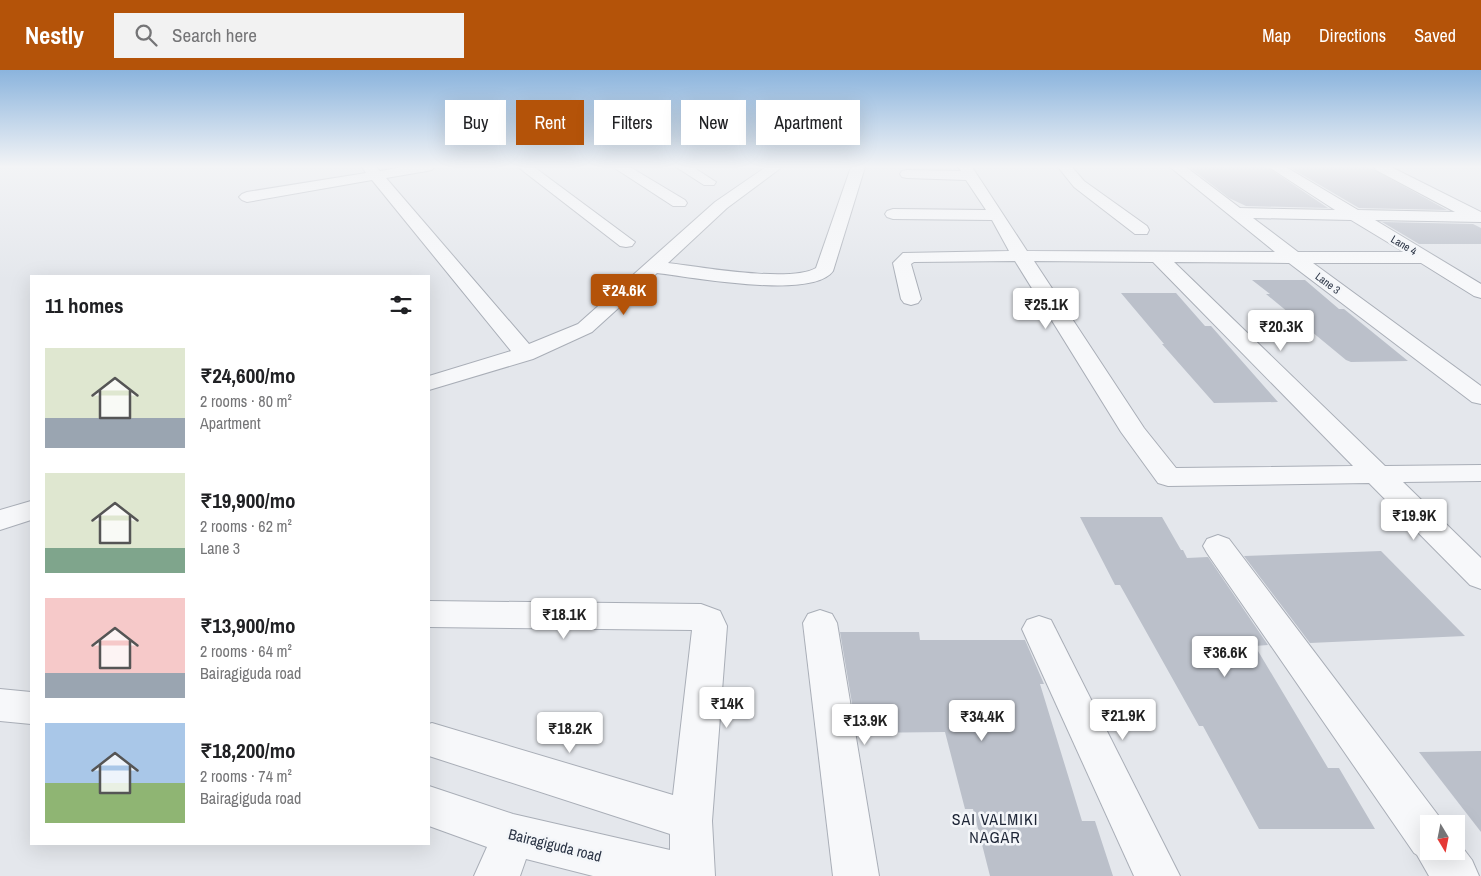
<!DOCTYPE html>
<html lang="en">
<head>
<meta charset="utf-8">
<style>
  :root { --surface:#fff; --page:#f2f2f2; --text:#202124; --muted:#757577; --accent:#b45309 }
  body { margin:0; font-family:"Archivo Narrow",sans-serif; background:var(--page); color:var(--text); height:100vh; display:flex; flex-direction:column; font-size:19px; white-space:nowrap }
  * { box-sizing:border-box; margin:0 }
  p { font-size:16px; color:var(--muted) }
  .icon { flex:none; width:28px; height:28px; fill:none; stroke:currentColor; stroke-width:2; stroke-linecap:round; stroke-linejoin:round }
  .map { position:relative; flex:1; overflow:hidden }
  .sheet { position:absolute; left:30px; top:205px; width:400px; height:570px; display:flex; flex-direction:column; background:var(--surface); border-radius:0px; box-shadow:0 5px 20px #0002 }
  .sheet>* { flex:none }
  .hud { position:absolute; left:445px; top:30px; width:475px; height:45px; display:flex; gap:10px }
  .needle { width:32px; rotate:170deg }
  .tools { position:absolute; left:1420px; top:745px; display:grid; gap:10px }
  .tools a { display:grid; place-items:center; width:45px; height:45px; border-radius:0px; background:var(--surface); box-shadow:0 5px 20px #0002; font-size:25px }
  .price { position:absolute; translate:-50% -42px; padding:0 11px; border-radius:5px; background:#fff; color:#222; font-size:16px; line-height:32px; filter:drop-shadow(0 1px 2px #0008) }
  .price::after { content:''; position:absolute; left:50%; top:30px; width:15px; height:11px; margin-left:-8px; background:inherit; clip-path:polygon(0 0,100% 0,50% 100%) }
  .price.on { background:var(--accent); color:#fff }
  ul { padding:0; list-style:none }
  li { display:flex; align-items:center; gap:15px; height:125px; padding:0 15px }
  li span { display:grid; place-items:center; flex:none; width:140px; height:100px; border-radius:0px; color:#555 }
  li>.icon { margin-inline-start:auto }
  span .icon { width:60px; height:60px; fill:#fffc; stroke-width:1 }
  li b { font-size:21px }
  h2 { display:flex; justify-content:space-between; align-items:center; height:60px; padding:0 15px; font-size:21px }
  .chip { padding:0 18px; border-radius:0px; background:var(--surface); box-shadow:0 5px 20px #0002; font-size:18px; line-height:45px }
  .chip.on { background:var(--accent); color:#fff }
  header { display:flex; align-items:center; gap:30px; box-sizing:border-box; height:70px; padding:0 25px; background:var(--accent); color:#fff }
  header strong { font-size:24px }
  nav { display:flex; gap:28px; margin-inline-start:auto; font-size:18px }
  .search { width:350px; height:45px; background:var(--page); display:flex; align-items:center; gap:12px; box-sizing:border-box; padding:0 18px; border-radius:0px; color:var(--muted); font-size:19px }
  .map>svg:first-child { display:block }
  .building { fill:#bbc0ca }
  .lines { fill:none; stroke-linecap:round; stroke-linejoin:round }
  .minor-casing { stroke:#a9aeb7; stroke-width:2 }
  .minor { fill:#f7f8fa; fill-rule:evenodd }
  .labels { text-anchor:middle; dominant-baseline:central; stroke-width:5; stroke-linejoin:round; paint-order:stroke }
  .far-street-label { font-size:11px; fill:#2b3445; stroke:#f4f6f9 }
  .near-street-label { font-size:15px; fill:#2b3445; stroke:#f4f6f9 }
  .near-neighbourhood-label { font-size:16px; letter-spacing:1px; fill:#1d2536; stroke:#f4f6f9 }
</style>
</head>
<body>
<header>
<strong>Nestly</strong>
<div class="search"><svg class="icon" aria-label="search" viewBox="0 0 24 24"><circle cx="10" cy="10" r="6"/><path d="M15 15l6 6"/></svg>Search here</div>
<nav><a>Map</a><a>Directions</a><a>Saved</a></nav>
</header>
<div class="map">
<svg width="1481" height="806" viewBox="0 0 1481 806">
  <rect width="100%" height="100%" fill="#e4e7ec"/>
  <!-- building -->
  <g class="building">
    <path d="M1189 97H1267L1328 138 1246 136 1229 128Z"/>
    <path d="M1289 97H1369L1447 140 1359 138Z"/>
    <path d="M1382 152 1473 154 1481 158V174H1419Z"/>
    <path d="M1252 210H1305L1339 239H1344L1408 291 1351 292 1346 290 1266 224H1270Z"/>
    <path d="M1121 223H1176L1205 256H1211L1278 332 1214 333 1162 274H1164Z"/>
    <path d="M1080 447H1162L1181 480H1183L1187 488 1208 487 1268 575 1255 576 1328 698H1339L1375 759H1259L1203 656H1199L1120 515H1115Z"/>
    <path d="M1381 481 1465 566 1310 573 1244 486Z"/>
    <path d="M840 562H919L920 570H1025L1044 614H1040L1082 751H1095L1113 806H990L973 739H965L945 662 857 663Z"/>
    <path d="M1481 681V762L1419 682Z"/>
  </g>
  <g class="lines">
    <!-- minor casing -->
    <g class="minor-casing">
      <g id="minor">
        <path d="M362 97H376L380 101 403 97H434L432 100 427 101 386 108 529 274 578 254 715 132 766 97H782L727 138 668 193C701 197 790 213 816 198L851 97H865L833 201C813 230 691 207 657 203L592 262 533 289 429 320V306L511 281 372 110 247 132 242 130 239 127 242 124 247 122 366 103Z"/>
        <path d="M518 97H534L635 172 632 176 626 177 620 176Z"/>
        <path d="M613 97H630L685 130 687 133 685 136H673Z"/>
        <path d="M676 97H693L716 112 714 115H704Z"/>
        <path d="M958 97H972L1027 181 1275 182 1170 97H1186L1240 138 1335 140 1269 97H1286L1358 140 1455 142 1376 100 1374 97H1391L1481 142V152L1375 150 1481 214V228L1474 226 1421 193H1313L1481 316V334L1472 332 1289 193 1174 192 1385 396 1481 395V411L1403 412 1481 488V519L1470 515 1369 413 1168 416 1158 413 1121 362 1015 191 914 192 911 194 921 229 918 233 911 235 904 233 901 229 893 193 903 183 1009 181 992 150 893 149 887 147 885 144 887 141 893 139 986 140 966 110 907 108 902 107 900 104 902 101 907 100 961 101ZM1253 148 1351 150 1404 182H1298ZM1034 191 1153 192 1353 396 1176 398 1144 358Z"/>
        <path d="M1058 97H1072L1084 111 1147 156 1149 160 1147 164H1135L1074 117Z"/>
        <path d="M31 431V450L0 460V440Z"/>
        <path d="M1218 465 1229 469 1444 753 1429 754V781H1456V769L1472 790 1479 806H1429L1417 785 1414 783 1207 483 1203 476 1207 469Z"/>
        <path d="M429 531 701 534 720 541 727 556 712 751 715 806H593L526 789 520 806H474L487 777 429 756V716L513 744 670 780V764L429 686V654L432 653 673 725 692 560 429 557Z"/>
        <path d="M820 540 832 544 837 553 879 806H833L803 553 808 544Z"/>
        <path d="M1039 546 1051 550 1180 806H1134L1022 559 1027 550Z"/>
        <path d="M0 619 31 622V654L0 651Z"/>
      </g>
    </g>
    <!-- minor -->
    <use href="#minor" class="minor"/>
  </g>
  <!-- sky -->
  <linearGradient id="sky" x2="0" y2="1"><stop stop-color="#8bb4dd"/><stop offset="0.46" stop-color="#f3f4f6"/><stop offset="1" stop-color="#f3f4f6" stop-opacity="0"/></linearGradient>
  <rect width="1481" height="210" fill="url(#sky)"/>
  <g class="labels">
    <!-- far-street labels -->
    <g class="far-street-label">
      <text transform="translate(1404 175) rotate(31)">Lane 4</text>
      <text transform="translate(1328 213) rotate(37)">Lane 3</text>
    </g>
    <!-- near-street labels -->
    <g class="near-street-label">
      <text transform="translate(555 775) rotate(14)">Bairagiguda road</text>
    </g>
    <!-- near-neighbourhood labels -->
    <g class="near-neighbourhood-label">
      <text x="995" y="749">SAI VALMIKI<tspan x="995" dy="18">NAGAR</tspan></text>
    </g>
  </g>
</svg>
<div class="tools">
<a><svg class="needle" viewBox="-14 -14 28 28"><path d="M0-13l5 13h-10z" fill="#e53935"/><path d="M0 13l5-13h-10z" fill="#757577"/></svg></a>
</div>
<b class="price on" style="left:624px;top:246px">₹24.6K</b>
<b class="price" style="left:1046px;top:260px">₹25.1K</b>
<b class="price" style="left:1281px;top:282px">₹20.3K</b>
<b class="price" style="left:1414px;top:471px">₹19.9K</b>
<b class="price" style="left:564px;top:570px">₹18.1K</b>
<b class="price" style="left:1225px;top:608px">₹36.6K</b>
<b class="price" style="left:727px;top:659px">₹14K</b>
<b class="price" style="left:1123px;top:671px">₹21.9K</b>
<b class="price" style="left:982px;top:672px">₹34.4K</b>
<b class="price" style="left:865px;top:676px">₹13.9K</b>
<b class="price" style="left:570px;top:684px">₹18.2K</b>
<div class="hud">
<a class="chip">Buy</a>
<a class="chip on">Rent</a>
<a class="chip">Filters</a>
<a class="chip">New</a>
<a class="chip">Apartment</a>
</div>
<section class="sheet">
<h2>11 homes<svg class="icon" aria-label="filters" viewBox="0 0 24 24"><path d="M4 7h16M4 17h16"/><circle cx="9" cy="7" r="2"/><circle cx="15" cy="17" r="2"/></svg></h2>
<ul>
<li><span style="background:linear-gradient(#dfe7d0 70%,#9aa5b1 0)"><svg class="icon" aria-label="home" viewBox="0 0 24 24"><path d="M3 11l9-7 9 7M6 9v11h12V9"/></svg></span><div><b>₹24,600/mo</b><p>2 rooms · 80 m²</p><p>Apartment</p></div></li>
<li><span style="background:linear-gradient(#dfe7d0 75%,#7fa58c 0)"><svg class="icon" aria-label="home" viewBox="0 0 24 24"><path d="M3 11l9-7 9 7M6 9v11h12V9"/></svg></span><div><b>₹19,900/mo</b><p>2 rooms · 62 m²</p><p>Lane 3</p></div></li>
<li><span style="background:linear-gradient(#f6c9c9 75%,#9aa5b1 0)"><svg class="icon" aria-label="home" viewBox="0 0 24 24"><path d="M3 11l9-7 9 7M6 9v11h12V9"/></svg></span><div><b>₹13,900/mo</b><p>2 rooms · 64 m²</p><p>Bairagiguda road</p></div></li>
<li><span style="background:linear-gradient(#a9c7e8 60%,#8fb573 0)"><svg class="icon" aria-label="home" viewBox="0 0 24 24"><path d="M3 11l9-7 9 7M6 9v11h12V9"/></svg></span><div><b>₹18,200/mo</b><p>2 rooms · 74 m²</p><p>Bairagiguda road</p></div></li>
</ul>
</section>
</div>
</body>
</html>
